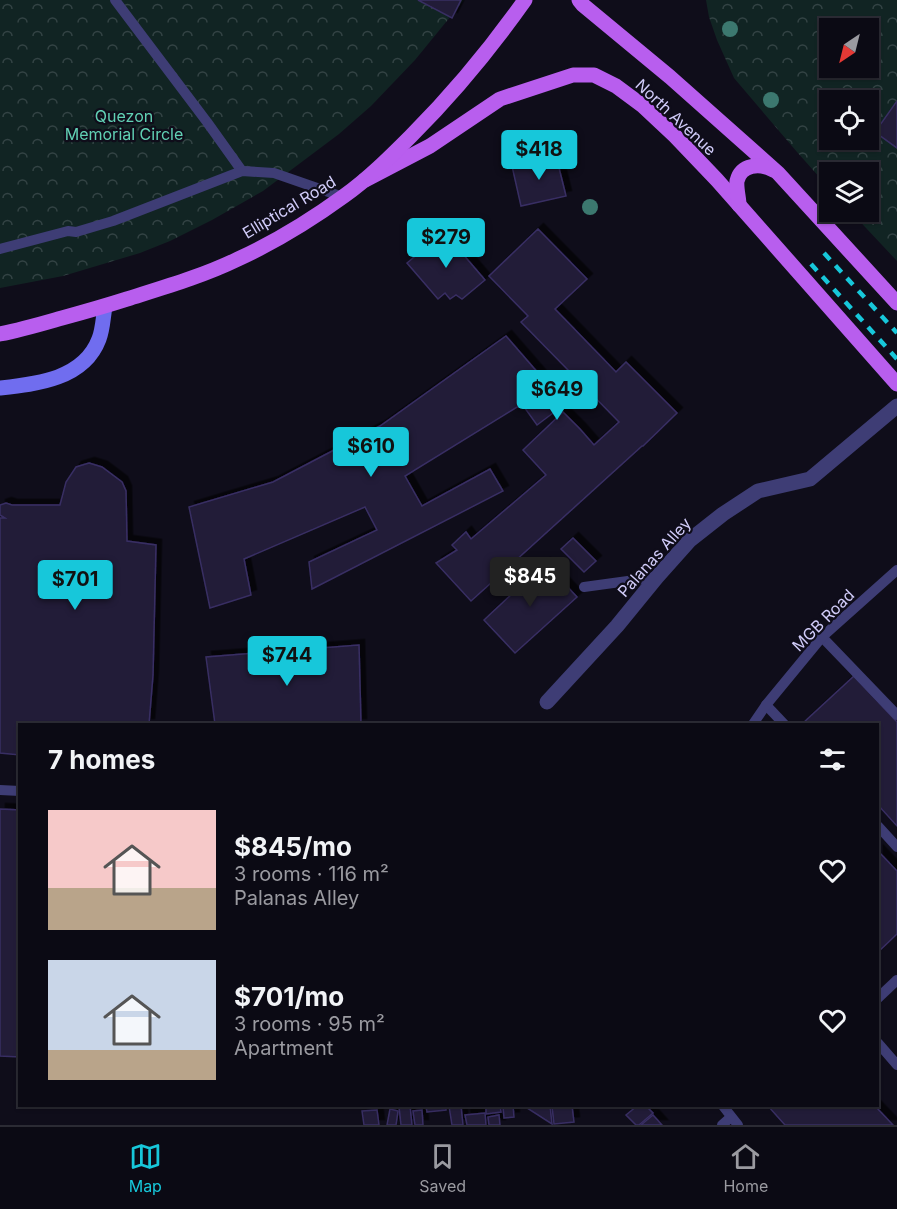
<!DOCTYPE html>
<html lang="en">
<head>
<meta charset="utf-8">
<style>
  :root { --surface:#0b0a14; --page:#191822; --text:#f1f3f6; --muted:#9a9aa0; --line:#2b2b34; --accent:#17c7da }
  body { margin:0; font-family:Inter,sans-serif; background:var(--page); color:var(--text); height:100vh; display:flex; flex-direction:column; font-size:22px; white-space:nowrap }
  * { box-sizing:border-box; margin:0 }
  p { font-size:20px; color:var(--muted) }
  .icon { flex:none; width:33px; height:33px; fill:none; stroke:currentColor; stroke-width:2; stroke-linecap:round; stroke-linejoin:round }
  .map { position:relative; flex:1; overflow:hidden }
  .side { position:absolute; left:18px; top:723px; width:861px; height:384px; display:flex; flex-direction:column; background:var(--surface); border-radius:0px; box-shadow:0 2px 4px #0004,0 0 0 2px var(--line) }
  .side>* { flex:none }
  .needle { width:39px; rotate:215deg }
  .fabs { position:absolute; left:819px; top:18px; display:grid; gap:12px }
  .fabs a { display:grid; place-items:center; width:60px; height:60px; border-radius:0px; background:var(--surface); box-shadow:0 2px 4px #0004,0 0 0 2px var(--line); font-size:30px }
  .price { position:absolute; translate:-50% -51px; padding:0 14px; border-radius:6px; background:var(--accent); color:#111; font-size:20px; line-height:39px; filter:drop-shadow(0 2px 3px #0008) }
  .price::after { content:''; position:absolute; left:50%; top:36px; width:18px; height:14px; margin-left:-9px; background:inherit; clip-path:polygon(0 0,100% 0,50% 100%) }
  .price.active { background:#222; color:#fff }
  ul { padding:0; list-style:none }
  li { display:flex; align-items:center; gap:18px; height:150px; padding:0 30px }
  li span { display:grid; place-items:center; flex:none; width:168px; height:120px; border-radius:0px; color:#555 }
  li>.icon { margin-inline-start:auto }
  span .icon { width:72px; height:72px; fill:#fffc; stroke-width:1 }
  li b { font-size:26px }
  h2 { display:flex; justify-content:space-between; align-items:center; height:72px; padding:0 30px; font-size:26px }
  .tabs { display:flex; justify-content:space-around; align-items:center; height:84px; border-top:2px solid var(--line); background:var(--surface); font-size:16px; color:var(--muted) }
  .tabs a { display:grid; justify-items:center; gap:3px }
  .tabs .active { color:var(--accent) }
  .map>svg:first-child { display:block }
  .park { fill:url(#park-crowns); fill-rule:evenodd }
  .building { fill:#211b39; stroke:#392f63; stroke-width:1.5; filter:url(#shadow) }
  .lines { fill:none; stroke-linecap:round; stroke-linejoin:round }
  .service { stroke:#3e3d75; stroke-width:10 }
  .minor { stroke:#3e3d75; stroke-width:15 }
  .secondary { stroke:#706def; stroke-width:15 }
  .primary { stroke:#b85eee; stroke-width:15 }
  .rail { stroke:#17c7da; stroke-width:4.5; stroke-dasharray:9 8; stroke-linecap:butt }
  .tree { fill:#3c786f }
  .labels { text-anchor:middle; dominant-baseline:central; stroke-width:4.5; stroke-linejoin:round; paint-order:stroke }
  .park-label { font-size:16px; fill:#61d0b4; stroke:#0f0d1a }
  .street-label { font-size:16px; fill:#d1ccf9; stroke:#0f0d1a }
</style>
</head>
<body>
<div class="map">
<svg width="897" height="1125" viewBox="0 0 897 1125">
  <defs>
    <pattern id="park-crowns" width="20" height="18" patternUnits="userSpaceOnUse" patternTransform="scale(1.5)"><rect width="20" height="18" fill="#112423"/><path d="M2 6a3 3 0 1 1 6 0M12 15a3 3 0 1 1 6 0" fill="none" stroke="#334344"/></pattern>
    <filter id="shadow"><feDropShadow dx="5.5" dy="-5.5" stdDeviation="0" flood-color="#0009"/></filter>
  </defs>
  <rect width="100%" height="100%" fill="#0f0d1a"/>
  <!-- park -->
  <g class="park">
    <path d="M0 0H464L415 60 371 106 339 134 263 191 212 220 170 241 140 253 63 276 0 288Z"/>
    <path d="M706 0H897V261L851 212H868V172H830L829 188 797 152 734 78 717 40 709 17ZM830 28H868V68H830ZM830 100H868V140H830Z"/>
  </g>
  <!-- building -->
  <g class="building">
    <path d="M418 0H461L452 18Z"/>
    <path d="M897 101V148L875 132Z"/>
    <path d="M556 156 566 196 521 206 512 166Z"/>
    <path d="M538 229 587 279 555 309 616 372 626 362 677 413 643 446H642L471 601 436 563 457 550 452 545 466 532 471 539 546 475 523 450 563 412 580 429 594 445 619 422 521 322 528 316 489 276Z"/>
    <path d="M444 232 485 280 462 299 456 295 450 299 445 293 438 299 407 263Z"/>
    <path d="M506 336 565 404 537 425 522 404 405 476 422 506 490 469 503 491 312 589 309 562 377 530 365 507 244 559 251 595 210 608 189 507 273 482 380 426Z"/>
    <path d="M89 463 102 467 122 482 126 491 127 541 156 545 153 675 149 724H20V755L0 753V518H5L0 515V505L6 503 12 505H60L66 482 76 467Z"/>
    <path d="M573 538 596 561 584 572 561 549Z"/>
    <path d="M545 563 577 597 515 653 484 620Z"/>
    <path d="M359 645 361 724H215L206 657Z"/>
    <path d="M854 676 897 722V826L878 805V724H802Z"/>
    <path d="M0 809 20 810V1057L0 1056Z"/>
    <path d="M878 851 897 871V934L878 952Z"/>
    <path d="M399 1106H410L412 1125H401Z"/>
    <path d="M426 1106H446V1110L427 1112Z"/>
    <path d="M449 1106H461L463 1125H452Z"/>
    <path d="M486 1106H500L501 1112 486 1114Z"/>
    <path d="M503 1106H513L514 1117 504 1118Z"/>
    <path d="M524 1106H550L552 1124Z"/>
    <path d="M552 1106H572L574 1122 554 1124Z"/>
    <path d="M637 1106H646L653 1113 639 1125H636L626 1115Z"/>
    <path d="M768 1106H875L893 1125H785Z"/>
    <path d="M390 1109 398 1111 396 1125H387Z"/>
    <path d="M377 1110 379 1125H364L362 1111Z"/>
    <path d="M422 1110 423 1125H415L413 1111Z"/>
    <path d="M485 1113 486 1125H467L465 1115Z"/>
    <path d="M499 1115 500 1125H489L488 1117Z"/>
    <path d="M653 1115 662 1125H641Z"/>
  </g>
  <g class="lines">
    <!-- service -->
    <g class="service">
      <path d="M115 0 207 122 242 171"/>
      <path d="M0 249 68 231 76 232 113 221 242 171 274 173 343 197"/>
      <path d="M584 587 657 577"/>
      <path d="M822 637 897 715"/>
      <path d="M766 705 784 724"/>
      <path d="M753 724 766 705 822 637 897 570"/>
      <path d="M0 790 20 791"/>
      <path d="M878 826 897 847"/>
      <path d="M878 998 897 980"/>
      <path d="M878 1043 897 1065"/>
      <path d="M723 1106 738 1125"/>
      <path d="M722 1125 731 1117"/>
    </g>
    <!-- minor -->
    <path class="minor" d="M547 702 617 626 657 577 690 540 723 514 758 491 810 479 897 406"/>
    <!-- secondary -->
    <path class="secondary" d="M0 388C37 384 84 379 99 339 103 329 103 317 105 307"/>
    <!-- primary -->
    <g class="primary">
      <path d="M579 0 583 5 670 77 778 173 897 303"/>
      <path d="M365 180 430 146 500 99 573 75H594L616 86 643 106 675 136 717 180 897 384"/>
      <path d="M739 205C739 198 736 188 737 181 741 164 760 163 773 170"/>
      <path d="M0 334C21 330 41 324 62 318 84 312 105 306 127 299 165 287 203 276 238 259 275 242 311 220 344 196 368 179 390 157 411 136 453 94 491 48 525 0"/>
    </g>
    <!-- rail -->
    <g class="rail">
      <path d="M824 253 897 333"/>
      <path d="M811 264 897 359"/>
    </g>
  </g>
  <!-- trees -->
  <g class="tree">
    <circle cx="730" cy="29" r="8"/>
    <circle cx="771" cy="100" r="8"/>
    <circle cx="590" cy="207" r="8"/>
  </g>
  <g class="labels">
    <!-- park labels -->
    <g class="park-label">
      <text x="124" y="116">Quezon<tspan x="124" dy="18">Memorial Circle</tspan></text>
    </g>
    <!-- street labels -->
    <g class="street-label">
      <text transform="translate(676 117) rotate(43)">North Avenue</text>
      <text transform="translate(289 207) rotate(-31)">Elliptical Road</text>
      <text transform="translate(654 557) rotate(-48)">Palanas Alley</text>
      <text transform="translate(823 620) rotate(-45)">MGB Road</text>
    </g>
  </g>
</svg>
<div class="fabs">
<a><svg class="needle" viewBox="-14 -14 28 28"><path d="M0-13l5 13h-10z" fill="#e53935"/><path d="M0 13l5-13h-10z" fill="#9a9aa0"/></svg></a>
<a><svg class="icon" aria-label="locate" viewBox="0 0 24 24"><circle cx="12" cy="12" r="6"/><path d="M12 2v4M12 18v4M2 12h4M18 12h4"/></svg></a>
<a><svg class="icon" aria-label="layers" viewBox="0 0 24 24"><path d="M12 4l9 5-9 5-9-5zM3 14l9 5 9-5"/></svg></a>
</div>
<b class="price" style="left:539px;top:181px">$418</b>
<b class="price" style="left:446px;top:269px">$279</b>
<b class="price" style="left:557px;top:421px">$649</b>
<b class="price" style="left:371px;top:478px">$610</b>
<b class="price active" style="left:530px;top:608px">$845</b>
<b class="price" style="left:75px;top:611px">$701</b>
<b class="price" style="left:287px;top:687px">$744</b>
<section class="side">
<h2>7 homes<svg class="icon" aria-label="filters" viewBox="0 0 24 24"><path d="M4 7h16M4 17h16"/><circle cx="9" cy="7" r="2"/><circle cx="15" cy="17" r="2"/></svg></h2>
<ul>
<li><span style="background:linear-gradient(#f6c9c9 65%,#b9a48a 0)"><svg class="icon" aria-label="home" viewBox="0 0 24 24"><path d="M3 11l9-7 9 7M6 9v11h12V9"/></svg></span><div><b>$845/mo</b><p>3 rooms · 116 m²</p><p>Palanas Alley</p></div><svg class="icon" aria-label="heart" viewBox="0 0 24 24"><path d="M12 20l-8-8c-3-5 5-10 8-4 3-6 11-1 8 4z"/></svg></li>
<li><span style="background:linear-gradient(#c9d6e8 75%,#b9a48a 0)"><svg class="icon" aria-label="home" viewBox="0 0 24 24"><path d="M3 11l9-7 9 7M6 9v11h12V9"/></svg></span><div><b>$701/mo</b><p>3 rooms · 95 m²</p><p>Apartment</p></div><svg class="icon" aria-label="heart" viewBox="0 0 24 24"><path d="M12 20l-8-8c-3-5 5-10 8-4 3-6 11-1 8 4z"/></svg></li>
</ul>
</section>
</div>
<nav class="tabs">
<a class="active"><svg class="icon" aria-label="map" viewBox="0 0 24 24"><path d="M3 6l6-2 6 2 6-2v14l-6 2-6-2-6 2zM9 4v14M15 6v14"/></svg>Map</a>
<a><svg class="icon" aria-label="saved" viewBox="0 0 24 24"><path d="M7 4h10v16l-5-4-5 4z"/></svg>Saved</a>
<a><svg class="icon" aria-label="home" viewBox="0 0 24 24"><path d="M3 11l9-7 9 7M6 9v11h12V9"/></svg>Home</a>
</nav>
</body>
</html>
